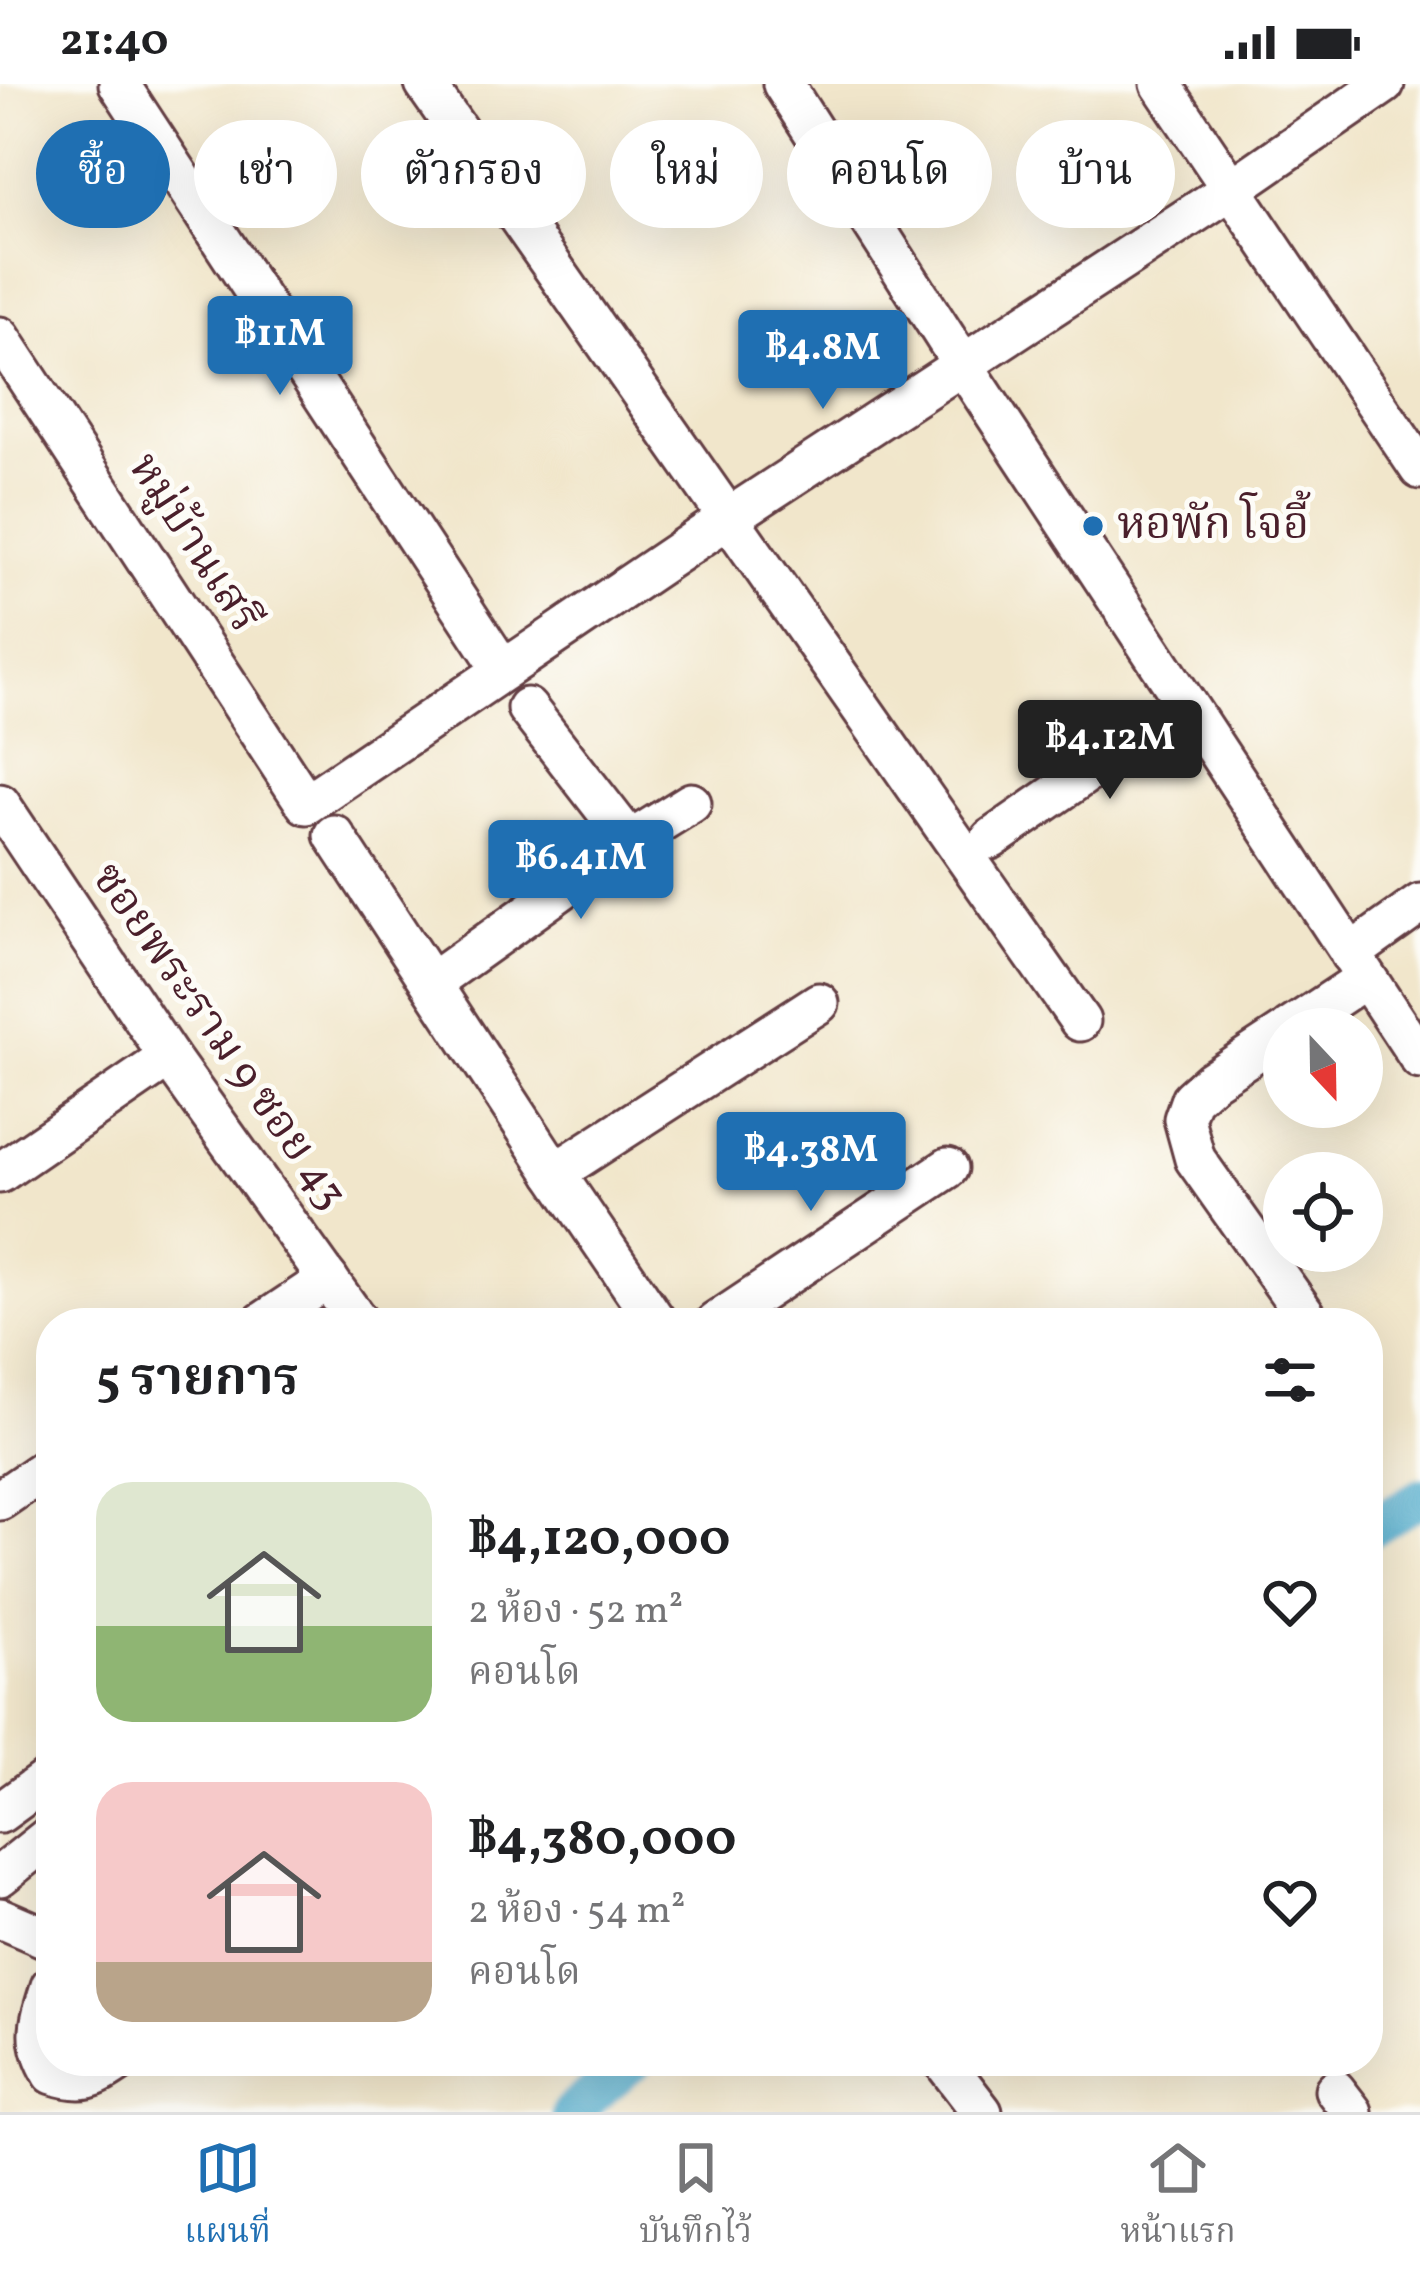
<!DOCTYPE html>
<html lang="th">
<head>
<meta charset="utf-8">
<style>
  :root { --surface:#fff; --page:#f2f2f2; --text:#202124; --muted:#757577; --line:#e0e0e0; --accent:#1f6fb2 }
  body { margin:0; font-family:Vollkorn,"Noto Serif Thai",serif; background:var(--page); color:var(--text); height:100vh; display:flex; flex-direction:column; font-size:45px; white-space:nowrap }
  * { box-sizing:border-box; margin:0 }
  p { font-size:39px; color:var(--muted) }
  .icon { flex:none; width:66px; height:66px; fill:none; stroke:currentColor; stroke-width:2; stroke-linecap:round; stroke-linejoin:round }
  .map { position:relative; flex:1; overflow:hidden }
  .details { position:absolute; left:36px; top:1224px; width:1347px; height:768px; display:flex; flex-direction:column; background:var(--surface); border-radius:48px; box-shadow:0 12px 48px #0002 }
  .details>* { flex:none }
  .guide { position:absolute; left:36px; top:36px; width:1350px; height:108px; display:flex; gap:24px }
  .needle { width:78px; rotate:158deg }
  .fabs { position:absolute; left:1263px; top:924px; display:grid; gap:24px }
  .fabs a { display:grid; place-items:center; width:120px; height:120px; border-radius:50%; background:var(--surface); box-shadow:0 12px 48px #0002; font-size:60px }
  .price { position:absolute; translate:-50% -102px; padding:0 27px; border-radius:12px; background:var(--accent); color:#fff; font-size:39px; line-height:78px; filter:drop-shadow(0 3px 6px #0008) }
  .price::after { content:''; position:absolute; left:50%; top:72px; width:36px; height:27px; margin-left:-18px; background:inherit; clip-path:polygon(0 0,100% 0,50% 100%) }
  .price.selected { background:#222; color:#fff }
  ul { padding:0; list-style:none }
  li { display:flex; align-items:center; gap:36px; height:300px; padding:0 60px }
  li span { display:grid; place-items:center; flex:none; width:336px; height:240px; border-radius:36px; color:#555 }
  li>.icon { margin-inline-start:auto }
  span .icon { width:144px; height:144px; fill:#fffc; stroke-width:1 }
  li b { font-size:51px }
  h2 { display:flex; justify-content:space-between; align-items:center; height:144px; padding:0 60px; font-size:51px }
  .chip { padding:0 42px; border-radius:54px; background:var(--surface); box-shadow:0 12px 48px #0002; font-size:42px; line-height:108px }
  .chip.selected { background:var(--accent); color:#fff }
  .status { display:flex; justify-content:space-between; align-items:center; height:84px; padding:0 60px; background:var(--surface); direction:ltr }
  .status svg { height:33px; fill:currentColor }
  .tabs { display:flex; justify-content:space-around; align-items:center; height:168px; border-top:3px solid var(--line); background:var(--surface); font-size:33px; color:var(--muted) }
  .tabs a { display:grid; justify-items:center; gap:6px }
  .tabs .selected { color:var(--accent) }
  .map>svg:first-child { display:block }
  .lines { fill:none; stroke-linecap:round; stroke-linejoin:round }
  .canal { stroke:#4faccd; stroke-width:39 }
  .minor-casing { stroke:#633d43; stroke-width:45 }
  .minor { stroke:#fff; stroke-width:39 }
  .poi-dot { fill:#1f6fb2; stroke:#fdfcf7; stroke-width:4.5 }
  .labels { text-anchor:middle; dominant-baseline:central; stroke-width:10; stroke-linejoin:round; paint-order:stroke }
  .poi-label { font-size:45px; fill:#4a1f2b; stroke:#fdfcf7; text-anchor:start }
  .street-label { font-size:45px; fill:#4a1f2b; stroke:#fdfcf7 }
</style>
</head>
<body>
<div class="status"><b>21:40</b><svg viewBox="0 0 49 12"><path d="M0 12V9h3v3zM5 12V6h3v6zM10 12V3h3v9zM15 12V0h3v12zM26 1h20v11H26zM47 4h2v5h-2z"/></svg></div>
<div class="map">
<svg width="1420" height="2028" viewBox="0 0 1420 2028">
  <rect width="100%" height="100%" fill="#fdfcf7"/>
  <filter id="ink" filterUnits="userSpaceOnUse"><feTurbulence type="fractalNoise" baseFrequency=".00833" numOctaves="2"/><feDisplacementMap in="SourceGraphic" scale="24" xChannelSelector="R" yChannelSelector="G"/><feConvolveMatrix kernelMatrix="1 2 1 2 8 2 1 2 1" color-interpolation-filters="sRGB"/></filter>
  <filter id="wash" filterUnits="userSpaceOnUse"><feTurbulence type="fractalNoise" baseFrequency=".004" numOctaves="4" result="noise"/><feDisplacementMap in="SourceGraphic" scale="48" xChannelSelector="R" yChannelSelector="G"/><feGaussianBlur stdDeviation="2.7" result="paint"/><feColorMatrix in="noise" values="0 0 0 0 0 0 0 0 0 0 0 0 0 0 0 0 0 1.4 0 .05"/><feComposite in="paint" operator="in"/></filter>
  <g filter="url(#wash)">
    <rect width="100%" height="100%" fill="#f1e6cb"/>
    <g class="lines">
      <!-- canal -->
      <g class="canal">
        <path d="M1368 1446 1420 1414"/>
        <path d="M571 2028 634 1977"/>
      </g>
    </g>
  </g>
  <g filter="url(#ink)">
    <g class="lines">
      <!-- minor casing -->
      <g class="minor-casing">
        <g id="minor">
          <path d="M119 0 503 586"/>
          <path d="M425 0 1080 937"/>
          <path d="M783 0 963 281 1420 975"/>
          <path d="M1161 0 1420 385"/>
          <path d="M0 253 306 720 727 435 1230 106 1384 0"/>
          <path d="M527 624 630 757"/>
          <path d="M0 720 169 973 359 1239"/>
          <path d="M334 751 555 1089 657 1239"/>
          <path d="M991 755 1186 620"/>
          <path d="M1350 870 1420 820"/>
          <path d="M431 899 630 757 691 719"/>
          <path d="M1289 945 1366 894"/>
          <path d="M1284 949 1211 997 1191 1015 1184 1035 1195 1075 1311 1239"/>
          <path d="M0 1089 169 973"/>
          <path d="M555 1089 819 919"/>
          <path d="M262 1239 328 1195"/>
          <path d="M715 1239 948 1084"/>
          <path d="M0 1416 51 1381"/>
          <path d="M0 1729 51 1692"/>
          <path d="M0 1792 51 1751"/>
          <path d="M0 1834 51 1856"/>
          <path d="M51 1902C40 1938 32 1955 53 1990 83 2000 94 1995 120 1977"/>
          <path d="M943 1977 982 2028"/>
          <path d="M1335 2006 1352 2028"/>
        </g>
      </g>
      <!-- minor -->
      <use href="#minor" class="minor"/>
    </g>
  </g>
  <!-- markers -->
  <circle class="poi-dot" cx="1093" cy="442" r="12"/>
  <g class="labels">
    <!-- poi labels -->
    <g class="poi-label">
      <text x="1117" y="442">หอพัก โจอี้</text>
    </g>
    <!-- street labels -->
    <g class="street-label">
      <text transform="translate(193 460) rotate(57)">หมู่บ้านเสรี</text>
      <text transform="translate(218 953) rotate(55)">ซอยพระราม 9 ซอย 43</text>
    </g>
  </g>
</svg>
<div class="fabs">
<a><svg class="needle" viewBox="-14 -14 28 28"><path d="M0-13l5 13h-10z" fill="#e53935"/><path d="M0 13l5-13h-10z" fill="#757577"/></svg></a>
<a><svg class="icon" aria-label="locate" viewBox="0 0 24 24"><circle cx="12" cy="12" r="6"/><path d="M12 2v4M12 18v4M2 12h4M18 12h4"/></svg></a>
</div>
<b class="price" style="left:280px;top:314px">฿11M</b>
<b class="price" style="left:823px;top:328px">฿4.8M</b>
<b class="price selected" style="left:1110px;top:718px">฿4.12M</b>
<b class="price" style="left:581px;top:838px">฿6.41M</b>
<b class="price" style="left:811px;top:1130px">฿4.38M</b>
<div class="guide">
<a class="chip selected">ซื้อ</a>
<a class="chip">เช่า</a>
<a class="chip">ตัวกรอง</a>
<a class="chip">ใหม่</a>
<a class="chip">คอนโด</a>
<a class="chip">บ้าน</a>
</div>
<section class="details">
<h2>5 รายการ<svg class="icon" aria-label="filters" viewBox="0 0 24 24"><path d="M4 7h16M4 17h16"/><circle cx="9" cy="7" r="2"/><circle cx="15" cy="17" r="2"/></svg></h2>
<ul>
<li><span style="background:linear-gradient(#dfe7d0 60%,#8fb573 0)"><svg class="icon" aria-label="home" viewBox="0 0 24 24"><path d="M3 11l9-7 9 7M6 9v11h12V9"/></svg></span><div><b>฿4,120,000</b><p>2 ห้อง · 52 m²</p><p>คอนโด</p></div><svg class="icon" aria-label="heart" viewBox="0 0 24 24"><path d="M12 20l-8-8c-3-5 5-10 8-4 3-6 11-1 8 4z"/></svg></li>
<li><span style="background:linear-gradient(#f6c9c9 75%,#b9a48a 0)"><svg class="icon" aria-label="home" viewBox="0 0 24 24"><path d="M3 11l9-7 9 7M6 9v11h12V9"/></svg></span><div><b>฿4,380,000</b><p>2 ห้อง · 54 m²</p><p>คอนโด</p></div><svg class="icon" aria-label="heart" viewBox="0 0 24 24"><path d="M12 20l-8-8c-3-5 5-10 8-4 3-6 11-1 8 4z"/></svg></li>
</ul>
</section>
</div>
<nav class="tabs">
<a class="selected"><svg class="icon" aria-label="map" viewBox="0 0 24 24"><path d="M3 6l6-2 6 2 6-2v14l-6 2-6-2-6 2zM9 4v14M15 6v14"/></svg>แผนที่</a>
<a><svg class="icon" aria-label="saved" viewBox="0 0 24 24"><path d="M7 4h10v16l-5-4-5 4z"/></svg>บันทึกไว้</a>
<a><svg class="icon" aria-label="home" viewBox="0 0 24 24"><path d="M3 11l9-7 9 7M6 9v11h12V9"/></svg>หน้าแรก</a>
</nav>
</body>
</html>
